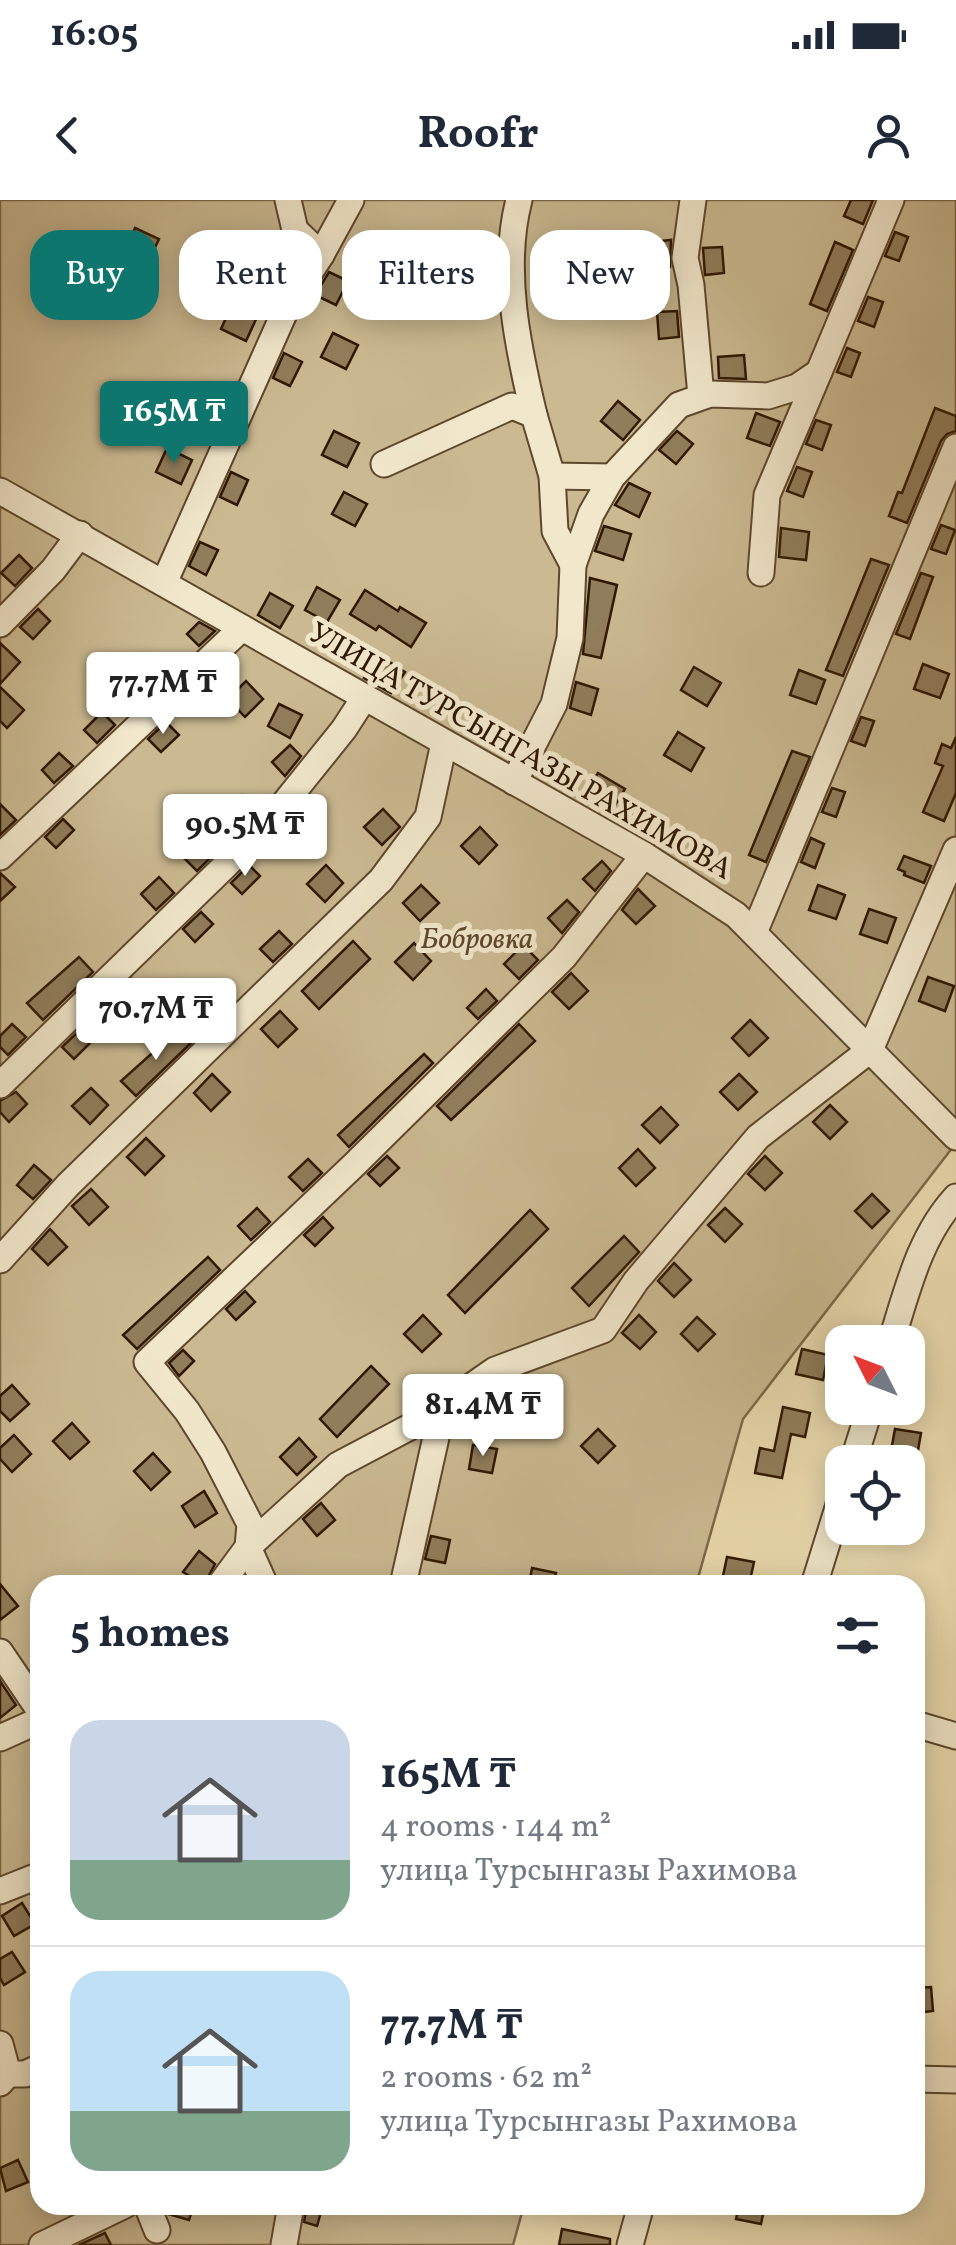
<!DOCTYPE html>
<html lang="en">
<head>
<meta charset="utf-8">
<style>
  :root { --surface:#fff; --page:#f6f6f7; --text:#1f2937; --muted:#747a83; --line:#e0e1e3; --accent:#0f766e }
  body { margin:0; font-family:Vollkorn,serif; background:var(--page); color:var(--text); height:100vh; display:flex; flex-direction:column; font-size:38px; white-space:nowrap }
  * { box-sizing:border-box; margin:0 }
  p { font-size:32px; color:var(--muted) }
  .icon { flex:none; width:55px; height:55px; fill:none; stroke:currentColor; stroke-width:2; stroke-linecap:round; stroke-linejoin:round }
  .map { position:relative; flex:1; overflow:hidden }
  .side { position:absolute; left:30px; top:1375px; width:895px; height:640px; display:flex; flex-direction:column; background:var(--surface); border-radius:30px; box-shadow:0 5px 25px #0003 }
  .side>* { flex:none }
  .hud { position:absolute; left:30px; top:30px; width:898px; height:90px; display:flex; gap:20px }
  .needle { width:65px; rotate:312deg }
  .buttons { position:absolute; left:825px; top:1125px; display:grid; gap:20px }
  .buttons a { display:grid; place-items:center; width:100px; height:100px; border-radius:20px; background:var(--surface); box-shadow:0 5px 25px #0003; font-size:50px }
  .price { position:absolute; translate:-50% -85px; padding:0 22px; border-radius:10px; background:#fff; color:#222; font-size:32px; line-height:65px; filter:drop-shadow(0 2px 5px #0008) }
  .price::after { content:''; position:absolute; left:50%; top:60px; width:30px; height:22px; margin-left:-15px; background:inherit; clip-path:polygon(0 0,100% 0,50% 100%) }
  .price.current { background:var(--accent); color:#fff }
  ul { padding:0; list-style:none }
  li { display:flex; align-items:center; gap:30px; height:250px; padding:0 40px }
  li+li { border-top:2px solid var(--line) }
  li span { display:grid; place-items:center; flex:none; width:280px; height:200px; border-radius:30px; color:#555 }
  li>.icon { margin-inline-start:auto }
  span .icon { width:120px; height:120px; fill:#fffc; stroke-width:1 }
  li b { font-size:42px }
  h2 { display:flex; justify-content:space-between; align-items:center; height:120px; padding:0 40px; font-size:42px }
  .tag { padding:0 35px; border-radius:30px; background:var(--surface); box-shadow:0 5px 25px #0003; font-size:35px; line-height:90px }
  .tag.current { background:var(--accent); color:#fff }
  .status { display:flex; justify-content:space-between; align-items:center; height:70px; padding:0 50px; background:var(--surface); direction:ltr }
  .status svg { height:28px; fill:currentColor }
  header { display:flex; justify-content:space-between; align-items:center; height:130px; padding:0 40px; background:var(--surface); font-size:45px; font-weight:700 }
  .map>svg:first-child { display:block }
  .green { fill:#cab991; stroke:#7c6848; stroke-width:2.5 }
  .building { fill:#907d5b; stroke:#2f1800; stroke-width:2.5 }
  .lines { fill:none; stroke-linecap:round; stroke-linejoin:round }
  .minor-casing { stroke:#5e482c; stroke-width:29 }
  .minor { stroke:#f1e7cb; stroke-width:25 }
  .labels { text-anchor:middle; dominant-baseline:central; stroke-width:10; stroke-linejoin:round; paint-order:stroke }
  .street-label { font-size:30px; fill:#2f1800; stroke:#f1e7cb }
  .park-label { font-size:30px; font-style:italic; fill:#5e482c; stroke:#f1e7cb }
</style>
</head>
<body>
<div class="status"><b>16:05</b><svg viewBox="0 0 49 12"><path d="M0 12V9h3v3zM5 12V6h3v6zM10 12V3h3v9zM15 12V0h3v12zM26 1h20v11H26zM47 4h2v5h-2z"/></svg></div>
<header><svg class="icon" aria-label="back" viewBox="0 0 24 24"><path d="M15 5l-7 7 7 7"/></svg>Roofr<svg class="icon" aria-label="person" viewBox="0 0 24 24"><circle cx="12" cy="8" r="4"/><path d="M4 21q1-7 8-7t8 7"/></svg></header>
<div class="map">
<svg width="956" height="2045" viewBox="0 0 956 2045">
  <rect width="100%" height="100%" fill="#eadaaf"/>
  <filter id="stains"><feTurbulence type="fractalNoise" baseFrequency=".002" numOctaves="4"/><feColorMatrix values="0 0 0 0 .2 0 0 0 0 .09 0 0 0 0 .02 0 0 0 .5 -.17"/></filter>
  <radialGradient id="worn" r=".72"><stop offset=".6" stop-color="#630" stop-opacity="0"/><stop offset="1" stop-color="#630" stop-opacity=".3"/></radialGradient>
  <!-- green -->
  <path class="green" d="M0 0H956V943L743 1219 696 1385H40V2005H524L513 2045H0Z"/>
  <!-- building -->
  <g class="building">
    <path d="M851 0H873L863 24 844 16Z"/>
    <path d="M135 28 159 39 148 62 125 52Z"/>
    <path d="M895 32 908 37 899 61 885 56Z"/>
    <path d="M671 40 670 67 653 68 651 42Z"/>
    <path d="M835 42 853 50 827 111 810 104Z"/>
    <path d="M722 47 724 73 705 75 703 48Z"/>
    <path d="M329 72 348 81 336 105 315 95Z"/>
    <path d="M868 97 883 102 874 127 858 121Z"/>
    <path d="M232 105 257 117 246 141 221 129Z"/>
    <path d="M677 111 679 137 659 139 657 112Z"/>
    <path d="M333 133 358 145 346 169 321 157Z"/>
    <path d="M847 148 860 153 851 177 837 172Z"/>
    <path d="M284 153 302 162 290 186 273 178Z"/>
    <path d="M744 155 746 179 719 178 718 157Z"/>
    <path d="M618 201 640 220 623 240 601 221Z"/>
    <path d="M935 208 956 216V231L947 234 941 241 907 323 889 316 898 292 902 293Z"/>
    <path d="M756 213 780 222 770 246 747 238Z"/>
    <path d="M816 220 831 225 822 250 806 244Z"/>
    <path d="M334 231 359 243 347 267 322 255Z"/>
    <path d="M677 231 693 244 676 264 659 250Z"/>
    <path d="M167 248 192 260 181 284 156 272Z"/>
    <path d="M797 267 812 272 803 297 787 291Z"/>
    <path d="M231 272 248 280 237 305 220 297Z"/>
    <path d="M629 283 650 293 639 317 615 305Z"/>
    <path d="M344 292 367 304 355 326 332 314Z"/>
    <path d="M941 325 955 330 946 354 931 349Z"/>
    <path d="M604 326 631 334 623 360 595 351Z"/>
    <path d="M781 328 809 332 806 360 779 357Z"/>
    <path d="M200 342 218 350 206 375 189 366Z"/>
    <path d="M19 355 32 368 15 386 1 373Z"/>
    <path d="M871 359 889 365 843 476 826 470Z"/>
    <path d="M921 373 933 377 910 439 896 434Z"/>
    <path d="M590 378 617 385 601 458 583 454Z"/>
    <path d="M317 387 340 400 327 422 305 410Z"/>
    <path d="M365 390 398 411 400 407 426 423 411 447 379 426 376 430 350 414Z"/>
    <path d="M270 393 293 406 280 428 258 415Z"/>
    <path d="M38 409 50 421 33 439 20 427Z"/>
    <path d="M199 422 215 431 199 446 187 434Z"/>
    <path d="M0 443 20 462 0 484Z"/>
    <path d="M379 455 405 472 391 493 364 478Z"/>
    <path d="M923 464 949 474 940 498 914 489Z"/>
    <path d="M694 467 721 483 707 506 681 490Z"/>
    <path d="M799 470 825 480 816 504 790 495Z"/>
    <path d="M140 476 153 490 135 507 122 493Z"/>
    <path d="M246 481 263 499 245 517 228 499Z"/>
    <path d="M576 482 598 489 591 515 570 508Z"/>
    <path d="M206 485 217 496 199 514 187 502Z"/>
    <path d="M0 487 24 510 7 528 0 521Z"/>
    <path d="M279 504 302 515 290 538 268 526Z"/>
    <path d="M102 512 115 525 97 543 84 530Z"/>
    <path d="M861 517 874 521 865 546 851 541Z"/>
    <path d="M166 522 179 535 161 552 148 539Z"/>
    <path d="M678 532 704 548 691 571 664 555Z"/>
    <path d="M956 537V593L944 621 923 612 943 566 935 563 942 544 951 548Z"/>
    <path d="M290 545 301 556 285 576 272 562Z"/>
    <path d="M792 551 810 557 766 662 749 655Z"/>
    <path d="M59 553 73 566 54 583 42 570Z"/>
    <path d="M598 573 625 589 611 612 584 595Z"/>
    <path d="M832 588 845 592 836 617 822 612Z"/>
    <path d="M242 595 257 611 240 629 224 613Z"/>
    <path d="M309 599 322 612 304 629 293 618Z"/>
    <path d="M0 604 16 620 0 635Z"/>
    <path d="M383 609 400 627 382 645 364 627Z"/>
    <path d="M63 619 74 630 56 648 45 637Z"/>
    <path d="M480 627 497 645 479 664 461 646Z"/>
    <path d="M199 637 215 653 197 671 181 655Z"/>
    <path d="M811 638 824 644 815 668 801 662Z"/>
    <path d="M904 656 931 666 924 683 904 675 905 672 898 669Z"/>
    <path d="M602 661 611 671 595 691 583 679Z"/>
    <path d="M249 665 260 676 242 694 231 683Z"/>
    <path d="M326 665 343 683 325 702 307 684Z"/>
    <path d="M0 673 15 687 0 701Z"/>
    <path d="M159 677 174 693 156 710 141 694Z"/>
    <path d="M421 685 439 703 420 721 403 703Z"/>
    <path d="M818 685 845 695 836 719 809 710Z"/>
    <path d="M638 689 655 706 636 724 622 710Z"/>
    <path d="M567 700 579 712 562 733 548 718Z"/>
    <path d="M869 709 896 718 887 743 860 734Z"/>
    <path d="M201 712 213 724 195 742 183 729Z"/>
    <path d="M279 731 292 744 273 762 260 749Z"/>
    <path d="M353 741 370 759 319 809 302 791Z"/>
    <path d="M414 743 431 761 413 780 395 762Z"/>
    <path d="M523 745 538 760 519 779 504 764Z"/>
    <path d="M79 757 93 772 43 820 27 803Z"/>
    <path d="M571 773 588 791 569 809 552 792Z"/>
    <path d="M928 777 954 786 945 811 919 801Z"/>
    <path d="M132 779 143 792 126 809 114 797Z"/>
    <path d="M220 789 233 802 214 820 202 807Z"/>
    <path d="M486 789 497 801 478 819 467 808Z"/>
    <path d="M280 811 297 829 278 847 261 829Z"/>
    <path d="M750 820 768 838 749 856 732 838Z"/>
    <path d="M12 824 26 837 8 855 0 847V836Z"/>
    <path d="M519 824 535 841 451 920 437 906Z"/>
    <path d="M80 830 92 841 74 859 62 847Z"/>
    <path d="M178 830 191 843 136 896 121 881Z"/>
    <path d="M424 854 433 863 349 947 338 935Z"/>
    <path d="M212 874 230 892 211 911 194 893Z"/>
    <path d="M739 874 757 892 738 910 720 892Z"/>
    <path d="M91 888 108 905 90 924 72 906Z"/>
    <path d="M16 892 27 904 9 922 0 912V901Z"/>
    <path d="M830 905 847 922 830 939 813 922Z"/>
    <path d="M661 907 678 925 660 943 642 925Z"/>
    <path d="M146 938 164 956 145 975 127 957Z"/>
    <path d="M638 949 655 968 636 986 619 968Z"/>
    <path d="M387 956 399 968 380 986 368 974Z"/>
    <path d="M765 956 782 973 765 990 748 974Z"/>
    <path d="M308 959 322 973 303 991 289 977Z"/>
    <path d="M34 965 51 980 33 999 17 985Z"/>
    <path d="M91 989 108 1007 89 1025 72 1006Z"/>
    <path d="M872 994 889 1011 872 1028 855 1011Z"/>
    <path d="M257 1008 270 1022 251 1040 238 1026Z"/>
    <path d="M725 1008 742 1024 725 1042 708 1025Z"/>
    <path d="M530 1010 548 1029 465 1113 448 1095Z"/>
    <path d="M323 1017 333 1028 315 1046 304 1035Z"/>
    <path d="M50 1029 67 1047 48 1065 32 1049Z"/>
    <path d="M624 1036 639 1052 589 1106 572 1088Z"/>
    <path d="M208 1057 220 1070 137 1149 123 1135Z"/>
    <path d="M674 1063 691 1080 674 1097 658 1081Z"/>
    <path d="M245 1091 255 1102 236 1120 226 1109Z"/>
    <path d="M423 1115 441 1134 422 1152 404 1134Z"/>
    <path d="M639 1115 656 1132 640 1149 622 1133Z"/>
    <path d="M697 1117 715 1134 698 1151 681 1134Z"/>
    <path d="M802 1149 828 1155 823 1180 796 1174Z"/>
    <path d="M183 1150 194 1161 179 1176 169 1163Z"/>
    <path d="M371 1166 389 1184 337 1237 320 1219Z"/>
    <path d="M12 1185 29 1204 10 1221 0 1211V1196Z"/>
    <path d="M783 1207 810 1213 805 1237 791 1234 782 1278 755 1273 760 1248 774 1251Z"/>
    <path d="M72 1223 89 1242 70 1259 53 1241Z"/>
    <path d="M598 1229 615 1246 598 1263 581 1246Z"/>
    <path d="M895 1229 921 1233 916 1262H889Z"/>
    <path d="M14 1235 31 1254 12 1272 0 1259V1248Z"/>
    <path d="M299 1238 316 1257 297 1275 280 1257Z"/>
    <path d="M473 1245 497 1249 492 1273 469 1269Z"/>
    <path d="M153 1253 170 1272 151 1290 134 1271Z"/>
    <path d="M204 1291 217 1313 195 1327 182 1306Z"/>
    <path d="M321 1303 335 1320 317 1336 303 1319Z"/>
    <path d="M431 1336 450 1340 445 1363 425 1359Z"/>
    <path d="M199 1351 215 1364 204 1385 183 1372Z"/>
    <path d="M727 1357 754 1362 749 1385 722 1381Z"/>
    <path d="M532 1368 556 1373 553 1385H529Z"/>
    <path d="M0 1384 18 1406 0 1420Z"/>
    <path d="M0 1481 16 1505 0 1518Z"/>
    <path d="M22 1703 35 1724 14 1736 2 1716Z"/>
    <path d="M12 1752 25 1772 4 1785 0 1778V1759Z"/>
    <path d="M931 1787 933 1811 915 1813V1788Z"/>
    <path d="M18 1960 28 1982 6 1991 0 1968Z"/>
    <path d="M164 2005H194L189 2020 168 2014Z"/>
    <path d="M307 2005H323L317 2026 304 2022Z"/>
    <path d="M739 2005H765L761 2024 736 2019Z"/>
    <path d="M562 2029 610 2039V2045H559Z"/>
    <path d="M105 2033 111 2045H79Z"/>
  </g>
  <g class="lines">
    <!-- minor casing -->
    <g class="minor-casing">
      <g id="minor">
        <path d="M288 0 295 30 321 55"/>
        <path d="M519 0C501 69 518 148 534 215"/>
        <path d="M693 0 685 58 691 85 701 196"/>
        <path d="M384 264 512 206 534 215 552 276 555 331 573 365"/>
        <path d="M552 276 612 277"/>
        <path d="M0 291 644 655 736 715 956 937"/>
        <path d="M761 373 767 295 819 172"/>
        <path d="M164 383 286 109 321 55 351 0"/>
        <path d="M0 424 53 370 80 334"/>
        <path d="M514 582 554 504 570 438 573 365 591 314 612 277 679 205 710 194 768 196 797 187 819 172 891 0"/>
        <path d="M0 657 242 428"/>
        <path d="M754 733 956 247"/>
        <path d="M0 885 266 626 344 529 364 498"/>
        <path d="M0 1060 68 985 381 680 428 617 444 543"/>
        <path d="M891 1142C907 1092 919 1037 956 997"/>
        <path d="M853 1262 870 1208"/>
        <path d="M220 1385 248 1347 338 1265 423 1220 495 1170 603 1130 636 1081 758 937 870 850 956 650"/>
        <path d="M265 1385 248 1347 250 1324 213 1252 187 1211 147 1162 355 964 564 757 644 655"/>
        <path d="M403 1385 443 1206"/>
        <path d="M814 1385 842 1295"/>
        <path d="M0 1452 40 1511"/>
        <path d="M915 1524 956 1536"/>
        <path d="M0 1538 40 1520"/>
        <path d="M0 1691 40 1675"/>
        <path d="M0 1844 8 1874 0 1883"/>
        <path d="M8 1874H25L40 1867"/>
        <path d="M915 1879 956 1880"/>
        <path d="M147 2005 157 2030"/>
        <path d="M42 2045 125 2005"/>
        <path d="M284 2045 291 2005"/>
        <path d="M630 2045 641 2005"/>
      </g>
    </g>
    <!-- minor -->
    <use href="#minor" class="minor"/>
  </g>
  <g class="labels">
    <!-- street labels -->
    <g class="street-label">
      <text transform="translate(520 552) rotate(30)">УЛИЦА ТУРСЫНГАЗЫ РАХИМОВА</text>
    </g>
    <!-- park labels -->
    <g class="park-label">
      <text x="477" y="740">Бобровка</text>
    </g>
  </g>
  <rect width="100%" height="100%" filter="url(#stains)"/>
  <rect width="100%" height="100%" fill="url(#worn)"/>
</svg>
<div class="buttons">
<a><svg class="needle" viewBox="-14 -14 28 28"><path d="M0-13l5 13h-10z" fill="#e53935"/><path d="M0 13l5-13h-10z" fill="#747a83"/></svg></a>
<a><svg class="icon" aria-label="locate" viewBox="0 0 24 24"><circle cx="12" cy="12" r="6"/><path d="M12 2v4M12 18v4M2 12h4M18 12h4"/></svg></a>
</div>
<b class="price current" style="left:174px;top:266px">165M ₸</b>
<b class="price" style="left:163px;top:537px">77.7M ₸</b>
<b class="price" style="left:245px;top:679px">90.5M ₸</b>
<b class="price" style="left:156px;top:863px">70.7M ₸</b>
<b class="price" style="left:483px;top:1259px">81.4M ₸</b>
<div class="hud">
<a class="tag current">Buy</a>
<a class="tag">Rent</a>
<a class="tag">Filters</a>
<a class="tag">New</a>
</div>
<section class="side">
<h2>5 homes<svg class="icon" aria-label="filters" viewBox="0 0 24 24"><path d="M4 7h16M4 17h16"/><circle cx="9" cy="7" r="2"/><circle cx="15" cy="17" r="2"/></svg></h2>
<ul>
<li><span style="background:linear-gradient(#c9d6e8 70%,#7fa58c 0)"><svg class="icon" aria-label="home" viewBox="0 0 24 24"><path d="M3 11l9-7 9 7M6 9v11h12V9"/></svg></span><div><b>165M ₸</b><p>4 rooms · 144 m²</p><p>улица Турсынгазы Рахимова</p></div></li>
<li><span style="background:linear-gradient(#bfe0f5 70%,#7fa58c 0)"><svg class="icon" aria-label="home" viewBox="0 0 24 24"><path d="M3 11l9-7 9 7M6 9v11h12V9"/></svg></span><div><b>77.7M ₸</b><p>2 rooms · 62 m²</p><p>улица Турсынгазы Рахимова</p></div></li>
</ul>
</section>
</div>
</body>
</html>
